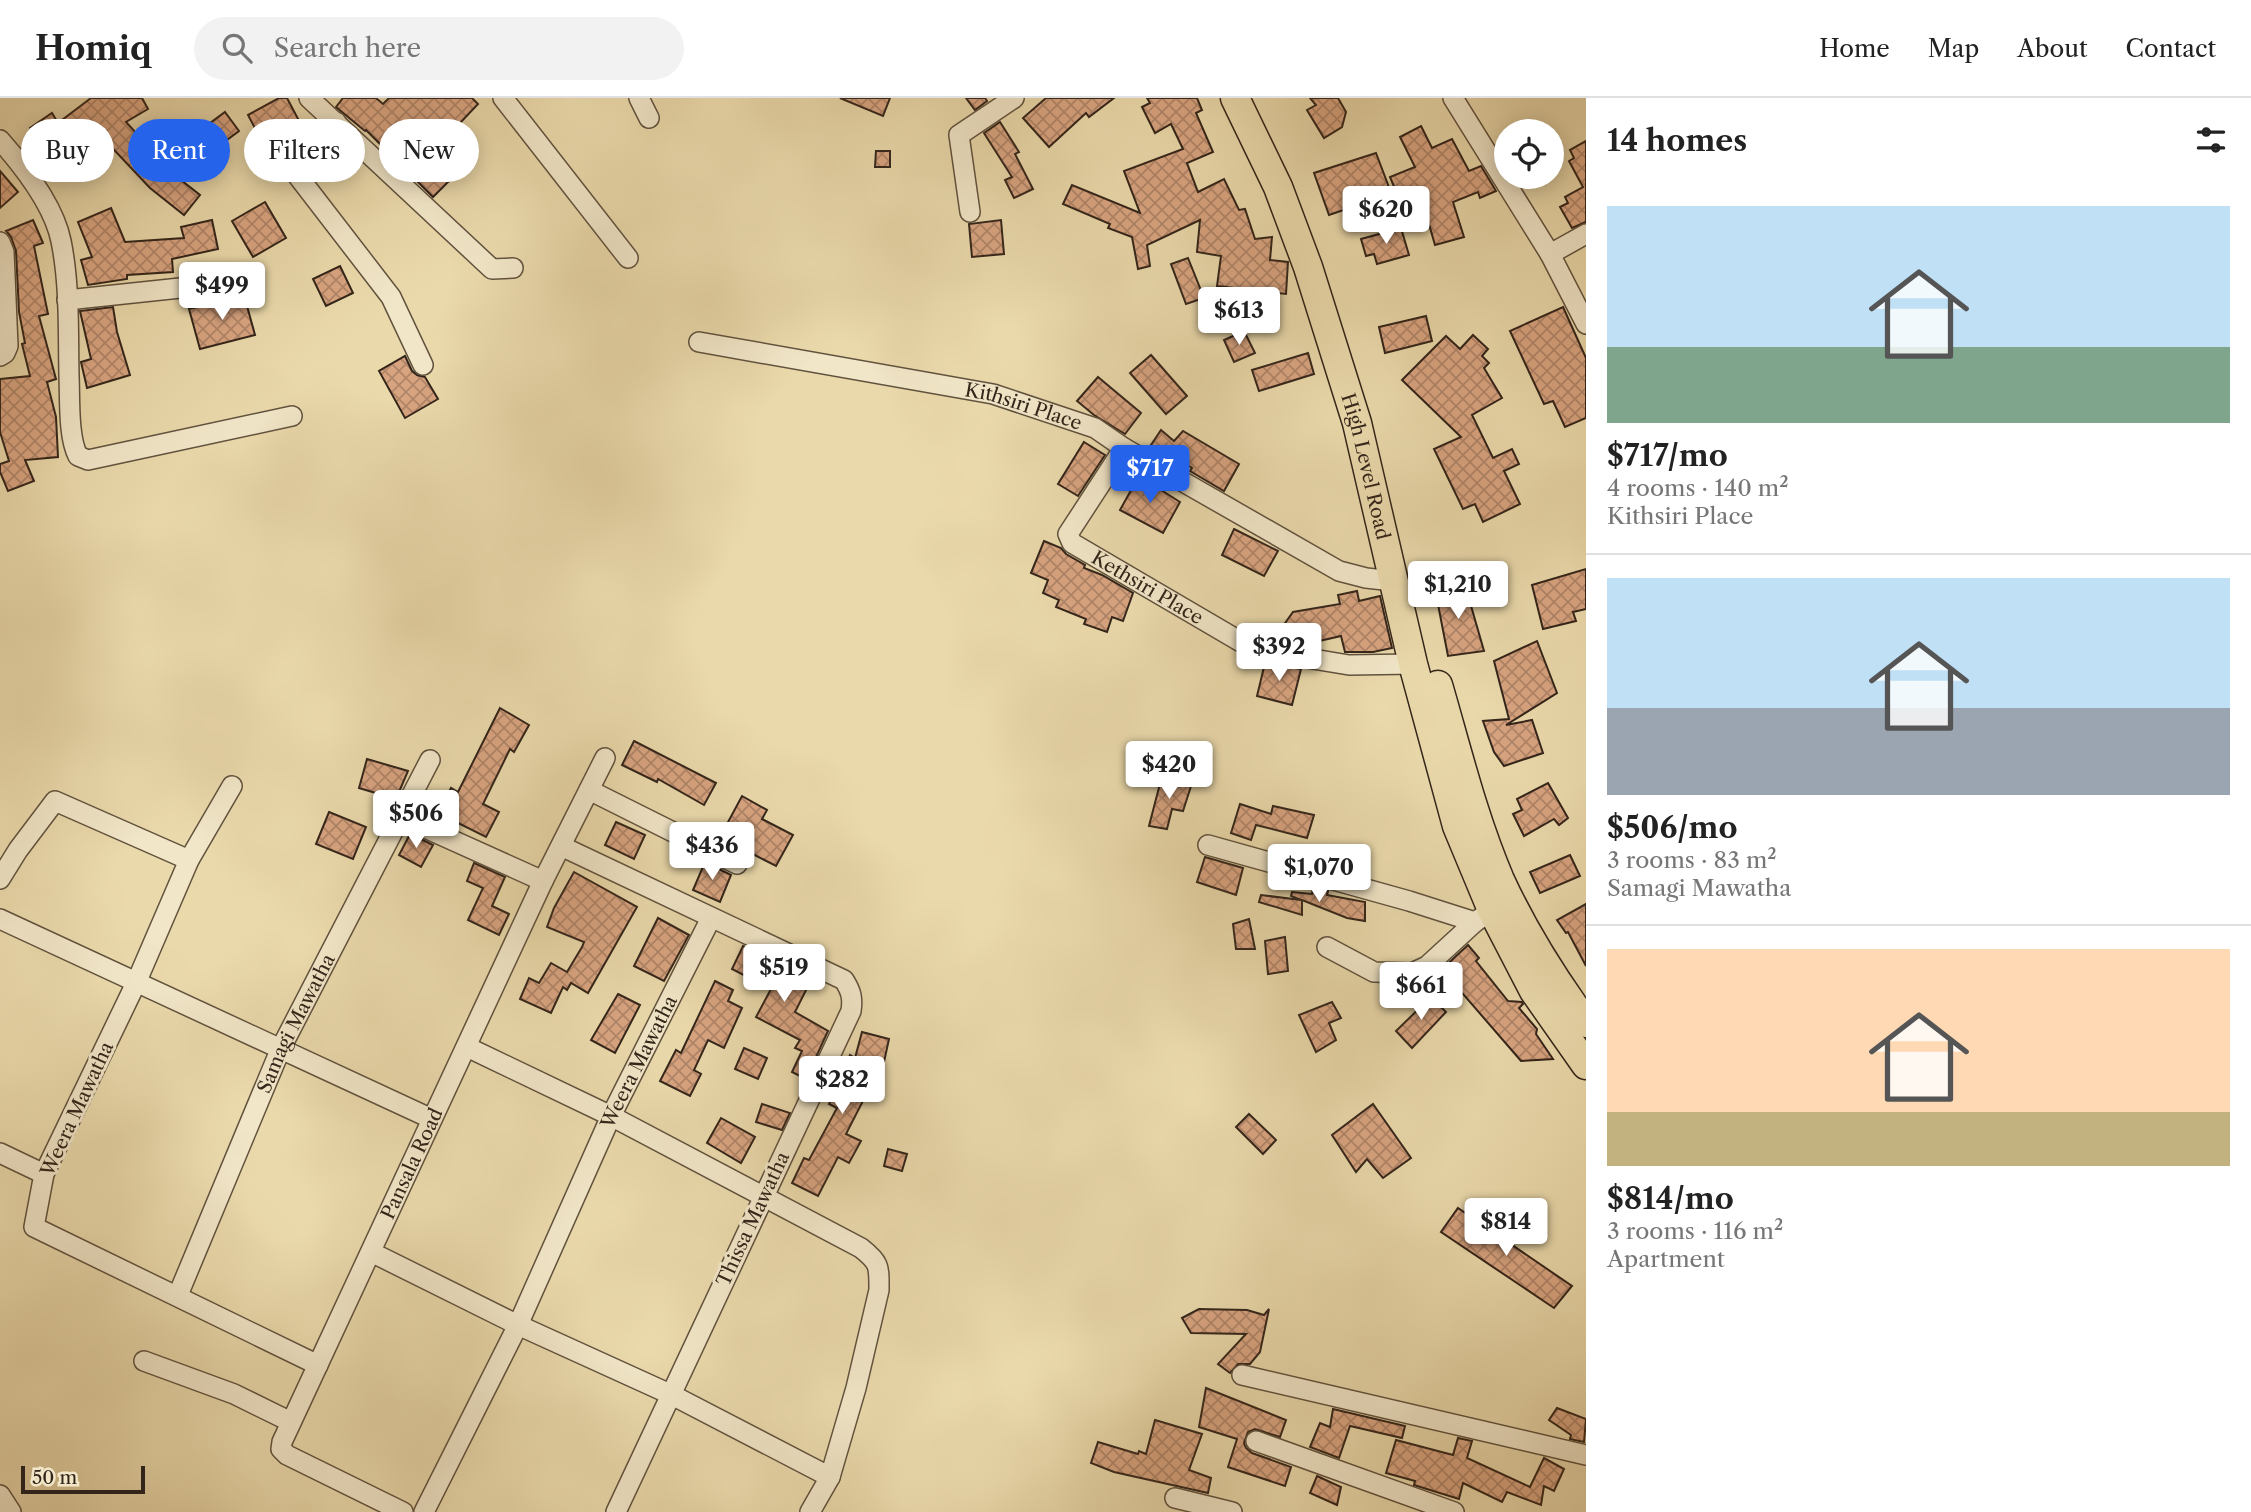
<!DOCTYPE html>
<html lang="en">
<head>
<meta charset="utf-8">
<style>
  :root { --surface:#fff; --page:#f2f2f2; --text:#222; --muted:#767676; --line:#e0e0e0; --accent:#2563eb }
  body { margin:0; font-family:"Libre Caslon Text",serif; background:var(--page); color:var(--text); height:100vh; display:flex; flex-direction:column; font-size:26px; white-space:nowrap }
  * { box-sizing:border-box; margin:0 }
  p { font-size:23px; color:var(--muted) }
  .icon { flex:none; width:38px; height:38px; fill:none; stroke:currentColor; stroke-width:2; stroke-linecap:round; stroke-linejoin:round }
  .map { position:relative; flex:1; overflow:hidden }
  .panel { display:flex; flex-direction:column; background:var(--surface); width:665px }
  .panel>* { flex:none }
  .guide { position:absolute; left:21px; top:21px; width:665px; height:63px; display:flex; gap:14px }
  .buttons { position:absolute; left:1494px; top:21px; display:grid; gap:14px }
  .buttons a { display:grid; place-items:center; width:70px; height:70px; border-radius:50%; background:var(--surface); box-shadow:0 4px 18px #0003; font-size:35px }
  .scale { position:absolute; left:21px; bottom:18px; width:124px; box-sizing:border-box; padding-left:7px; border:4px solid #33251a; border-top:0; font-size:19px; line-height:24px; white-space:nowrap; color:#33251a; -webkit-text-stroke:5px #f1e6c8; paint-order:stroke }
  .price { position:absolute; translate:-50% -60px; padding:0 16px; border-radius:7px; background:#fff; color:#222; font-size:23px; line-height:46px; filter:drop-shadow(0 2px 4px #0008) }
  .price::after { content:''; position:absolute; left:50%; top:42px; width:21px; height:16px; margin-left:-10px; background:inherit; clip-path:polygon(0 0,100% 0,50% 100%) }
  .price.selected { background:var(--accent); color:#fff }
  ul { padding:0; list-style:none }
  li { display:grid; align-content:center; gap:14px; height:371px; padding:0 21px }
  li+li { border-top:2px solid var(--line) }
  li span { display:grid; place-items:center; height:217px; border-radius:0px; color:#555 }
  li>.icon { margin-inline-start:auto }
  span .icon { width:126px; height:126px; fill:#fffc; stroke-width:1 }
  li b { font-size:30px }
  h2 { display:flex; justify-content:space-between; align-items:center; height:84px; padding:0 21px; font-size:30px }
  .pill { padding:0 24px; border-radius:32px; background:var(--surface); box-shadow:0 4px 18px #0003; font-size:24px; line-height:63px }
  .pill.selected { background:var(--accent); color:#fff }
  header { display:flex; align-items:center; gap:42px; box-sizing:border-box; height:98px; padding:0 35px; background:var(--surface); border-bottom:2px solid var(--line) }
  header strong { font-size:33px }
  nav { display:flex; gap:38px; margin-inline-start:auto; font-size:24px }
  .search { width:490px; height:63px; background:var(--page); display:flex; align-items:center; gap:18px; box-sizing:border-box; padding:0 24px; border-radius:38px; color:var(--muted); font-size:26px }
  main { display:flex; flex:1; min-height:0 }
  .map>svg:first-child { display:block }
  .building { fill:url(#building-cross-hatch); stroke:#33251a; stroke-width:2 }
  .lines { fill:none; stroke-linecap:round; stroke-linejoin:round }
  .minor-casing { stroke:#61523e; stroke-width:22 }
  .highway-casing { stroke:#33251a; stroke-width:31 }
  .minor { stroke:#f1e6c8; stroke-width:19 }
  .highway { stroke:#ead9ab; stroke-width:28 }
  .labels { text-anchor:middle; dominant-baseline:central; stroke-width:6; stroke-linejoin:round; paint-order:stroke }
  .street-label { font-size:19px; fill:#33251a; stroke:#f1e6c8 }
</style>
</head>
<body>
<header>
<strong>Homiq</strong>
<div class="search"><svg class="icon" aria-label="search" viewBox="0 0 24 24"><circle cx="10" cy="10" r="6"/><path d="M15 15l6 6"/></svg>Search here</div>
<nav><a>Home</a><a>Map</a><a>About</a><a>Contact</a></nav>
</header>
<main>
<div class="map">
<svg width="1586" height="1414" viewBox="0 0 1586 1414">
  <defs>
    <pattern id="building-cross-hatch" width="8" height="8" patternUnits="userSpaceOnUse" patternTransform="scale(1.75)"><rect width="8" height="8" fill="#d8a480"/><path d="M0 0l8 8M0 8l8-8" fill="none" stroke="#b08568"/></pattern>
  </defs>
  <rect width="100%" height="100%" fill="#ead9ab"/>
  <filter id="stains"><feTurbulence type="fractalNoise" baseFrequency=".00286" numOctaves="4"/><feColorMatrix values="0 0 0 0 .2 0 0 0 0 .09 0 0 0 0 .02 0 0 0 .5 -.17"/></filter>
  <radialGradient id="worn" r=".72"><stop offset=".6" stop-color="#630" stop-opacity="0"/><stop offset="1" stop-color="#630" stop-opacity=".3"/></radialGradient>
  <!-- building -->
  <g class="building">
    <path d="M91 0H142L148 11 126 24 158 59 154 61 200 97 184 117 150 90 102 39 90 49 87 45 55 67 30 30 52 15 58 25Z"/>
    <path d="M279 0H287L305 34 268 55 248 17Z"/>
    <path d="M343 0H376L383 6 389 0H472L478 6 459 26 471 39 442 65 454 78 433 99 366 32 365 33 336 9Z"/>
    <path d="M840 0H890L883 18Z"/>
    <path d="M966 0H985L987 3 975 12Z"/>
    <path d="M1046 0H1114L1089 19 1086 15 1049 49 1023 20Z"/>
    <path d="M1147 0H1197L1202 12 1196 15 1213 54 1187 65 1198 94 1224 81 1239 112 1245 111 1255 141 1272 139 1270 162 1288 164 1286 196 1217 188 1221 158 1197 154 1200 122 1147 147 1150 168 1138 171 1132 139 1108 130 1110 126 1063 106 1072 87 1140 115 1124 73 1183 51 1171 26 1155 35 1142 9 1150 5Z"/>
    <path d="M1310 0H1338L1346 14 1342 29 1324 40 1307 12 1316 7Z"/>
    <path d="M225 14 239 33 212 53 198 34Z"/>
    <path d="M1000 24 1019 54 1015 56 1033 91 1014 100 1005 82 1012 79 984 35Z"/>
    <path d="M1421 28 1432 50 1452 41 1469 73 1481 68 1496 93 1480 100 1478 94 1453 104 1464 139 1435 147 1420 95 1400 103 1390 79 1415 69 1400 39Z"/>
    <path d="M1586 43V124L1572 130 1560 109 1568 105 1565 99 1583 89 1569 63 1574 60 1570 52Z"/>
    <path d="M876 53H890V69H875Z"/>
    <path d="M1376 55 1390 92 1366 101 1367 104 1329 117 1314 75Z"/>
    <path d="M0 73 18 94 0 110Z"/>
    <path d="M265 104 286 140 253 159 232 123Z"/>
    <path d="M111 110 125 144 184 140 181 129 212 122 218 151 172 161 173 174 127 177V181L88 187 81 162 92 159 78 124Z"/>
    <path d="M33 122 43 145 34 148 48 216 39 218 56 281 47 284 56 319 58 359 25 362 34 383 8 393 0 374V366L9 363 0 334V281L30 278 22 246 25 245 19 214 16 153 11 139 6 133Z"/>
    <path d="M1001 122 1004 156 972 159 969 126Z"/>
    <path d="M1401 130 1409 157 1377 166 1374 156 1366 158 1361 141Z"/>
    <path d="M1188 160 1204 200 1186 206 1171 166Z"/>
    <path d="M340 168 353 195 326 208 313 181Z"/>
    <path d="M244 197 255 237 200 251 189 211Z"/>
    <path d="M113 209 117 234 130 277 87 290 81 264 91 261 80 213Z"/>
    <path d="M1563 209 1586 260V320L1565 329 1553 303 1544 306 1510 233Z"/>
    <path d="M1426 218 1432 243 1385 255 1379 229Z"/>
    <path d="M1244 233 1255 255 1234 264 1224 242Z"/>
    <path d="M1473 237 1488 251 1482 258 1489 265 1484 270 1502 300 1472 317 1493 360 1512 351 1519 366 1504 373 1520 406 1483 424 1475 406 1463 411 1434 351 1461 339 1402 282 1446 238 1460 251Z"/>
    <path d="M1308 255 1314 276 1259 293 1252 272Z"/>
    <path d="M1151 257 1187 298 1166 316 1130 275Z"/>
    <path d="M405 258 412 273 417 277 425 279 438 301 405 320 379 273Z"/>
    <path d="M1098 279 1141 315 1125 336 1094 317 1077 303Z"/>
    <path d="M1161 332 1174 343 1183 333 1239 366 1224 393 1190 373 1192 370 1165 353 1162 358 1149 350Z"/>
    <path d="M1084 344 1105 357 1078 398 1058 386Z"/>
    <path d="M1139 378 1180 404 1163 435 1120 412Z"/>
    <path d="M1234 431 1278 453 1264 478 1222 457Z"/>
    <path d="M1044 443 1061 450 1066 456 1085 467 1084 470 1102 477 1133 495 1123 523 1112 519 1107 534 1084 526 1086 521 1056 509 1059 502 1043 495 1048 482 1031 475Z"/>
    <path d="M1586 471V511L1573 514 1576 523 1543 531 1532 487Z"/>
    <path d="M1465 487 1484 553 1448 558 1435 491Z"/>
    <path d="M1357 493 1359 503 1380 498 1392 550 1373 554H1345L1341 538 1302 547 1273 542 1293 514 1340 506 1338 497Z"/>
    <path d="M1537 543 1557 595 1506 627 1532 622 1543 655 1504 668 1494 654 1483 623 1509 621 1494 563Z"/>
    <path d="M1265 565 1301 571 1292 607 1257 598Z"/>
    <path d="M500 610 529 627 514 654 510 651 483 706 499 714 486 739 438 715 451 690 458 694Z"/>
    <path d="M634 643 716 685 704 707 658 681 657 684 622 667Z"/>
    <path d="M367 661 408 673 396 701 359 690Z"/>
    <path d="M1162 678 1192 685 1183 713 1172 711 1167 731 1149 728Z"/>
    <path d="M1548 685 1568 720 1559 727 1554 721 1524 738 1513 716 1522 712 1517 701Z"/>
    <path d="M742 698 767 712 762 721 793 737 776 768 720 739Z"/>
    <path d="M1240 706 1271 716 1273 708 1314 717 1307 740 1256 727 1251 742 1231 735Z"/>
    <path d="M329 714 366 729 353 761 316 746Z"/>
    <path d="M616 724 645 737 634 761 605 747Z"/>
    <path d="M410 736 433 747 421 769 399 757Z"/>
    <path d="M1570 757 1580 778 1540 795 1530 774Z"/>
    <path d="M1205 759 1243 770 1236 797 1197 784Z"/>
    <path d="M705 764 731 777 720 804 693 792Z"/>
    <path d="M474 765 505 779 492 808 509 816 499 837 468 822 483 790 467 783Z"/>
    <path d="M574 774 637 809 588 895 571 885 567 892 563 889 551 915 520 901 529 880 539 885 551 865 567 874 582 849 584 844 547 829 554 810Z"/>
    <path d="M1313 789 1328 793 1327 797 1365 804V823L1347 820 1302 802V817L1259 804 1261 797 1301 802 1291 798 1292 794 1312 796Z"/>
    <path d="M1586 806V868L1568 834 1566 835 1557 822Z"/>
    <path d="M658 820 689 837 664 883 634 868Z"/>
    <path d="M1249 821 1255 851H1236L1233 826Z"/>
    <path d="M1285 839 1288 873 1268 876 1265 843Z"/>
    <path d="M1468 847 1479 860 1476 863 1508 903 1522 904 1523 906 1519 910 1537 931 1536 936 1553 961 1521 963 1451 882 1447 885 1440 873Z"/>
    <path d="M743 848 812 880 795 914 828 933 806 981 792 974 802 953 795 950 800 942 756 919 771 891 732 871Z"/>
    <path d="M715 883 733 892 728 903 742 910 724 950 708 942 694 972 701 976 690 998 660 983 676 952 681 955Z"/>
    <path d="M618 896 640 907 615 955 591 942Z"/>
    <path d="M1431 899 1446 914 1412 950 1396 933Z"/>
    <path d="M1332 904 1341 920 1329 925 1336 942 1316 954 1299 917Z"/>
    <path d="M862 934 889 941 884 964 877 962 862 995 866 997 846 1036 861 1043 849 1065 838 1059 818 1098 792 1085 804 1060 809 1062 837 1010 829 1006 844 977 842 976 850 957 855 960Z"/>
    <path d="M744 950 767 960 758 981 735 971Z"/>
    <path d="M762 1006 790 1015 782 1032 756 1024Z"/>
    <path d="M1373 1006 1411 1060 1383 1080 1367 1061 1356 1074 1332 1037Z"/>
    <path d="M1249 1016 1276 1042 1263 1056 1236 1029Z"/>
    <path d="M721 1020 755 1039 741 1065 707 1045Z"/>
    <path d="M888 1051 907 1056 902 1073 884 1068Z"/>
    <path d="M1458 1110 1572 1188 1554 1210 1441 1134Z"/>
    <path d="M1199 1211 1247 1212 1264 1217 1269 1211 1260 1254 1250 1266H1238L1230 1275 1218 1266 1246 1236 1191 1235 1182 1220Z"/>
    <path d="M1206 1290 1286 1322 1280 1339 1255 1331 1248 1334 1244 1345 1246 1350 1252 1355 1291 1369 1285 1388 1228 1369 1237 1341 1199 1329Z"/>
    <path d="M1557 1310 1586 1321 1584 1344 1570 1341 1571 1337 1549 1322Z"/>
    <path d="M1333 1311 1405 1328 1402 1340 1350 1328 1339 1360 1310 1349 1320 1325 1330 1329Z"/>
    <path d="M1155 1322 1202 1336 1189 1372 1211 1380 1208 1395 1114 1374 1091 1365 1098 1344 1138 1356 1139 1353 1146 1356Z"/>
    <path d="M1458 1340 1472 1343 1467 1360 1530 1389 1544 1360 1564 1371 1554 1393 1544 1388 1541 1407 1507 1394 1502 1404 1463 1385 1459 1401 1414 1387 1415 1383 1386 1375 1396 1342 1453 1357Z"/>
    <path d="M1317 1378 1341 1389 1337 1407 1310 1395Z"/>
  </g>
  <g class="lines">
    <!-- minor casing -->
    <g class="minor-casing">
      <g id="minor">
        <path d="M309 0 492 171 513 170"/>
        <path d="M503 0 628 160"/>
        <path d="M639 0 649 20"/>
        <path d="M1453 0 1550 156 1586 226"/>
        <path d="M336 24 299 63 297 77 391 199 423 267"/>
        <path d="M0 42C23 68 54 108 61 143 70 187 68 234 69 278 70 301 68 339 78 358L88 362 292 318"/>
        <path d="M970 114 959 37 1014 0"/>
        <path d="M0 144 4 154 8 248 5 255 0 258"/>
        <path d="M1550 156 1586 136"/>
        <path d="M67 202 218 186"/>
        <path id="s1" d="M699 244 993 296 1095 330 1124 350 1339 473 1366 480 1393 483"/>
        <path id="s2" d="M1124 350 1068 436 1072 445 1253 551 1349 567 1413 566"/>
        <path d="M232 688 189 762 136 885 44 1076 34 1129 318 1267"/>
        <path d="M589 692 737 766"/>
        <path d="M401 719 543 783"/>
        <path d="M1208 747 1409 803 1475 824 1492 812"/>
        <path d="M561 748 844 882C851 893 853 900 851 913L616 1414"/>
        <path d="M0 781 18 752 55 703 189 762"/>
        <path d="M0 821 432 1021"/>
        <path d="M1327 849 1374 874 1412 875 1427 868 1475 824"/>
        <path d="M467 949 611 1018 861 1150C880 1165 879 1168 879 1192L856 1290 830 1379 810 1414"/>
        <path d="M0 1055 44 1076"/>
        <path d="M371 1154 518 1227 672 1297 830 1379"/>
        <path id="s3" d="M178 1197 281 950 430 662"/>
        <path d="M144 1263 234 1296 291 1324"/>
        <path d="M1242 1277 1586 1357"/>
        <path d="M1256 1343 1454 1414"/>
        <path d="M0 1397 11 1414"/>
        <path d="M1175 1400 1232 1414"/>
        <path id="s4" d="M403 1414 287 1357 281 1351 282 1344 543 783 605 660"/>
        <path id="s5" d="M424 1414 518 1227 611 1018 711 820"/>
      </g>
    </g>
    <!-- highway casing -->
    <g class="highway-casing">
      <g id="highway">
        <path id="s6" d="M1235 0 1278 89 1308 169 1357 325 1413 566 1457 728 1492 812 1534 893 1586 967"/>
        <path d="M1438 587C1457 652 1473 719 1500 782 1523 832 1553 880 1586 925"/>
      </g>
    </g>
    <!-- minor -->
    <use href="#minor" class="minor"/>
    <!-- highway -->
    <use href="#highway" class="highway"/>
  </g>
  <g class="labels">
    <!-- street labels -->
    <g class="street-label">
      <text stroke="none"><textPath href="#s1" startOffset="331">Kithsiri Place</textPath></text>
      <text stroke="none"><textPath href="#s6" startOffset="392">High Level Road</textPath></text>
      <text stroke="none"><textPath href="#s2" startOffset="200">Kethsiri Place</textPath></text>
      <text stroke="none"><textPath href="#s3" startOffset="296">Samagi Mawatha</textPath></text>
      <text stroke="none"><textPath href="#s5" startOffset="499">Weera Mawatha</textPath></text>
      <text transform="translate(77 1011) rotate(-65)">Weera Mawatha</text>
      <text stroke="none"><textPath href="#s4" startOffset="452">Pansala Road</textPath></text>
      <text transform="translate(753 1121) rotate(-65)">Thissa Mawatha</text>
    </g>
  </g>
  <rect width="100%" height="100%" filter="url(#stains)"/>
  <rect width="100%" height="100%" fill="url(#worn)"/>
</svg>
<div class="buttons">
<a><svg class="icon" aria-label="locate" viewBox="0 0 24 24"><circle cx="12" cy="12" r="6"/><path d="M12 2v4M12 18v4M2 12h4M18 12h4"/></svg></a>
</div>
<div class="scale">50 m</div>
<b class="price" style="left:1386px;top:148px">$620</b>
<b class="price" style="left:222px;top:224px">$499</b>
<b class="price" style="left:1239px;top:249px">$613</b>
<b class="price selected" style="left:1150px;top:407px">$717</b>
<b class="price" style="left:1458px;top:523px">$1,210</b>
<b class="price" style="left:1279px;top:585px">$392</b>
<b class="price" style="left:1169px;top:703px">$420</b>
<b class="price" style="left:416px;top:752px">$506</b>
<b class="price" style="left:712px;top:784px">$436</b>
<b class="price" style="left:1319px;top:806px">$1,070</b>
<b class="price" style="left:784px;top:906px">$519</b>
<b class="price" style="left:1421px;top:924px">$661</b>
<b class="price" style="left:842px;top:1018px">$282</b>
<b class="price" style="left:1506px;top:1160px">$814</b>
<div class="guide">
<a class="pill">Buy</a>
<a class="pill selected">Rent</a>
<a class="pill">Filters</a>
<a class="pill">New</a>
</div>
</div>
<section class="panel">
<h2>14 homes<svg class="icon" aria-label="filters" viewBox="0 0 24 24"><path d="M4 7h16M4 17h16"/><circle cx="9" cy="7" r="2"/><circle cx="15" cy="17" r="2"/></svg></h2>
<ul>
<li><span style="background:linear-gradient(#bfe0f5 65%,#7fa58c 0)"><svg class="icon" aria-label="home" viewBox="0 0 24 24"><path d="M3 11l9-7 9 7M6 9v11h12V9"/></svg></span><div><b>$717/mo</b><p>4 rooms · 140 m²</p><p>Kithsiri Place</p></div></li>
<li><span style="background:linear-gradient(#bfe0f5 60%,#9aa5b1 0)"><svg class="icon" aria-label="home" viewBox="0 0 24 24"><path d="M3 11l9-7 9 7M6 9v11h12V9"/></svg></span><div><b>$506/mo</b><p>3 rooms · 83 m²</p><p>Samagi Mawatha</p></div></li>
<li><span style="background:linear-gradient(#ffd9b3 75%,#c2b280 0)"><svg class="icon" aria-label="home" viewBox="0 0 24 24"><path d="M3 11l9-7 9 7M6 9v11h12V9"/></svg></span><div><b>$814/mo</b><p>3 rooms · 116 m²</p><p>Apartment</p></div></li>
</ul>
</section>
</main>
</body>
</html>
